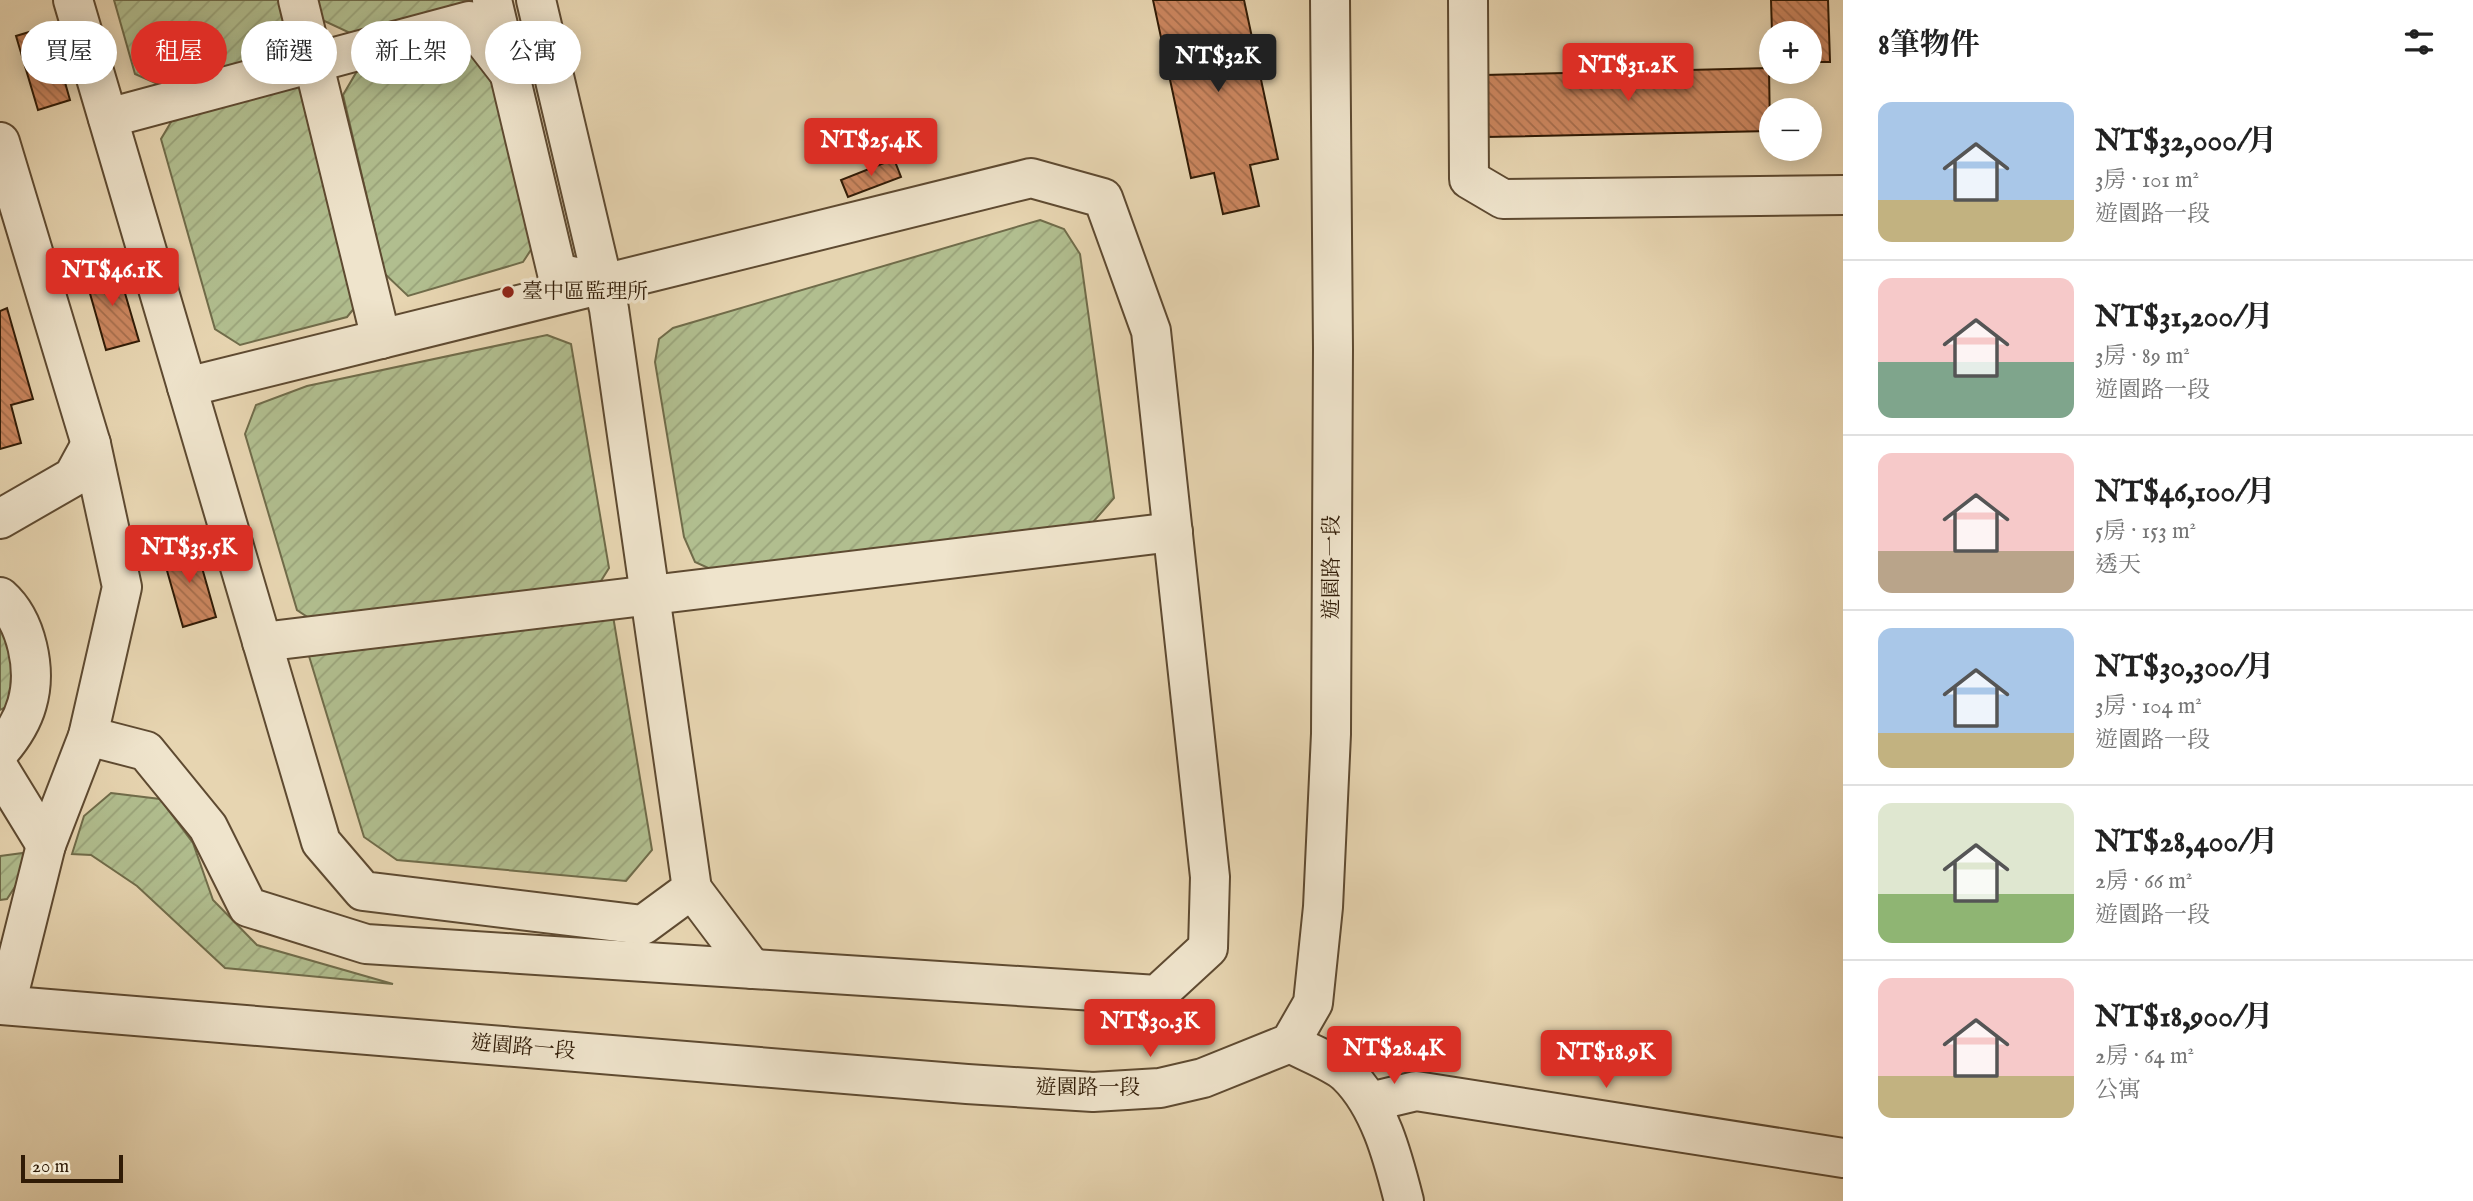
<!DOCTYPE html>
<html lang="zh-TW">
<head>
<meta charset="utf-8">
<style>
  :root { --surface:#fff; --page:#f2f2f2; --text:#222; --muted:#767676; --line:#e0e0e0; --accent:#d93025 }
  body { margin:0; font-family:"IM FELL English","Noto Serif TC",serif; background:var(--page); color:var(--text); height:100vh; display:flex; flex-direction:column; font-size:26px; white-space:nowrap }
  * { box-sizing:border-box; margin:0 }
  p { font-size:23px; color:var(--muted) }
  .icon { flex:none; width:38px; height:38px; fill:none; stroke:currentColor; stroke-width:2; stroke-linecap:round; stroke-linejoin:round }
  .map { position:relative; flex:1; overflow:hidden }
  .details { display:flex; flex-direction:column; background:var(--surface); width:630px }
  .details>* { flex:none }
  .banner { position:absolute; left:21px; top:21px; width:665px; height:63px; display:flex; gap:14px }
  .fabs { position:absolute; left:1759px; top:21px; display:grid; gap:14px }
  .fabs a { display:grid; place-items:center; width:63px; height:63px; border-radius:50%; background:var(--surface); box-shadow:0 4px 18px #0003; font-size:35px }
  .scale { position:absolute; left:21px; bottom:18px; width:102px; box-sizing:border-box; padding-left:7px; border:4px solid #301b06; border-top:0; font-size:19px; line-height:24px; white-space:nowrap; color:#301b06; -webkit-text-stroke:5px #efe4cc; paint-order:stroke }
  .price { position:absolute; translate:-50% -60px; padding:0 16px; border-radius:7px; background:var(--accent); color:#fff; font-size:23px; line-height:46px; filter:drop-shadow(0 2px 4px #0008) }
  .price::after { content:''; position:absolute; left:50%; top:42px; width:21px; height:16px; margin-left:-10px; background:inherit; clip-path:polygon(0 0,100% 0,50% 100%) }
  .price.on { background:#222; color:#fff }
  ul { padding:0; list-style:none }
  li { display:flex; align-items:center; gap:21px; height:175px; padding:0 35px }
  li+li { border-top:2px solid var(--line) }
  li span { display:grid; place-items:center; flex:none; width:196px; height:140px; border-radius:14px; color:#555 }
  li>.icon { margin-inline-start:auto }
  span .icon { width:84px; height:84px; fill:#fffc; stroke-width:1 }
  li b { font-size:30px }
  h2 { display:flex; justify-content:space-between; align-items:center; height:84px; padding:0 35px; font-size:30px }
  .chip { padding:0 24px; border-radius:32px; background:var(--surface); box-shadow:0 4px 18px #0003; font-size:24px; line-height:63px }
  .chip.on { background:var(--accent); color:#fff }
  main { display:flex; flex:1; min-height:0 }
  .map>svg:first-child { display:block }
  .garden { fill:url(#garden-furrows); stroke:#706c4a; stroke-width:2 }
  .building { fill:url(#building-back-hatch); stroke:#301b06; stroke-width:2 }
  .lines { fill:none; stroke-linecap:round; stroke-linejoin:round }
  .minor-casing { stroke:#5e4a31; stroke-width:42 }
  .minor { stroke:#efe4cc; stroke-width:38 }
  .poi-dot { fill:#8f2418; stroke:#efe4cc; stroke-width:2.5 }
  .labels { text-anchor:middle; dominant-baseline:central; stroke-width:7; stroke-linejoin:round; paint-order:stroke }
  .poi-label { font-size:21px; fill:#301b06; stroke:#efe4cc; text-anchor:start }
  .street-label { font-size:21px; fill:#301b06; stroke:#efe4cc }
</style>
</head>
<body>
<main>
<div class="map">
<svg width="1843" height="1201" viewBox="0 0 1843 1201">
  <defs>
    <pattern id="garden-furrows" width="10" height="10" patternUnits="userSpaceOnUse" patternTransform="scale(1.75)"><rect width="10" height="10" fill="#b1be8f"/><path d="M-1 1l2-2M0 10L10 0M9 11l2-2" fill="none" stroke="#99a37a"/></pattern>
    <pattern id="building-back-hatch" width="6" height="6" patternUnits="userSpaceOnUse" patternTransform="scale(1.75)"><rect width="6" height="6" fill="#cb865f"/><path d="M-1 5l2 2M0 0l6 6M5-1l2 2" fill="none" stroke="#a56d4c"/></pattern>
  </defs>
  <rect width="100%" height="100%" fill="#e7d5b1"/>
  <filter id="stains"><feTurbulence type="fractalNoise" baseFrequency=".00286" numOctaves="4"/><feColorMatrix values="0 0 0 0 .2 0 0 0 0 .09 0 0 0 0 .02 0 0 0 .5 -.17"/></filter>
  <radialGradient id="worn" r=".72"><stop offset=".6" stop-color="#630" stop-opacity="0"/><stop offset="1" stop-color="#630" stop-opacity=".3"/></radialGradient>
  <!-- garden -->
  <g class="garden">
    <path d="M114 0H289L296 27 278 55 162 86 135 74Z"/>
    <path d="M315 0H469L467 4 350 33 318 18Z"/>
    <path d="M472 40 501 71 538 239 523 262 408 296 385 274 343 95 360 66Z"/>
    <path d="M303 84 364 296 347 317 240 345 215 329 161 139 174 117Z"/>
    <path d="M1040 220 1064 229 1080 254 1114 498 1087 529 717 572 695 562 684 537 655 362 659 339 673 328Z"/>
    <path d="M547 335 571 344 609 568 599 584 315 622 297 610 245 434 256 405 307 386Z"/>
    <path d="M0 598 30 650 6 707 0 710Z"/>
    <path d="M613 616 652 850 626 881 397 860 364 837 309 656Z"/>
    <path d="M111 793 160 799 193 843 213 900 257 945 393 984 225 968 137 886 91 855 72 854 84 816Z"/>
    <path d="M23 853 22 876 7 899 0 900V856Z"/>
  </g>
  <!-- building -->
  <g class="building">
    <path d="M1153 0H1244L1278 159 1250 165 1259 206 1223 214 1214 173 1191 178Z"/>
    <path d="M1771 0H1828L1830 62H1810V33H1772Z"/>
    <path d="M49 26 70 100 38 110 16 36Z"/>
    <path d="M1769 68 1770 131 1486 137 1484 75Z"/>
    <path d="M894 159 901 177 848 197 841 180Z"/>
    <path d="M117 266 139 341 106 350 85 276Z"/>
    <path d="M7 308 33 399 11 405 21 443 0 449V311Z"/>
    <path d="M195 543 216 617 183 627 162 553Z"/>
  </g>
  <g class="lines">
    <!-- minor casing -->
    <g class="minor-casing">
      <g id="minor">
        <path d="M73 0 321 842 363 891 643 925 692 889 609 309 536 0"/>
        <path d="M298 0 381 339"/>
        <path d="M492 0 557 273 601 282"/>
        <path d="M1468 0 1469 179 1503 199 1843 195"/>
        <path d="M108 118 469 21 510 74"/>
        <path d="M0 142 91 444"/>
        <path d="M0 519 73 477 91 444 122 587 88 736 46 845 6 1005"/>
        <path d="M0 597C27 621 37 670 27 704 22 722 12 737 0 751"/>
        <path d="M262 642 1173 532"/>
        <path d="M88 736 146 751 208 827 248 907 366 944 1157 995 1208 948 1210 877 1151 331 1103 198 1031 178 187 387"/>
        <path d="M0 770 46 845"/>
        <path d="M692 889 752 969"/>
        <path d="M0 1005 967 1084 1093 1092 1160 1088 1203 1078 1290 1043 1313 1003 1323 907 1331 734 1333 349 1330 0"/>
        <path d="M1290 1043C1306 1052 1334 1062 1347 1074 1380 1106 1393 1158 1404 1201"/>
        <path d="M1370 1102 1416 1091 1843 1158"/>
      </g>
    </g>
    <!-- minor -->
    <use href="#minor" class="minor"/>
  </g>
  <!-- markers -->
  <circle class="poi-dot" cx="508" cy="292" r="7"/>
  <g class="labels">
    <!-- poi labels -->
    <g class="poi-label">
      <text x="522" y="292">臺中區監理所</text>
    </g>
    <!-- street labels -->
    <g class="street-label">
      <text transform="translate(1332 567) rotate(-90)">遊園路一段</text>
      <text transform="translate(523 1048) rotate(5)">遊園路一段</text>
      <text x="1088" y="1088">遊園路一段</text>
    </g>
  </g>
  <rect width="100%" height="100%" filter="url(#stains)"/>
  <rect width="100%" height="100%" fill="url(#worn)"/>
</svg>
<div class="fabs">
<a>+</a>
<a>−</a>
</div>
<div class="scale">20 m</div>
<b class="price on" style="left:1218px;top:94px">NT$32K</b>
<b class="price" style="left:1628px;top:103px">NT$31.2K</b>
<b class="price" style="left:871px;top:178px">NT$25.4K</b>
<b class="price" style="left:112px;top:308px">NT$46.1K</b>
<b class="price" style="left:189px;top:585px">NT$35.5K</b>
<b class="price" style="left:1150px;top:1059px">NT$30.3K</b>
<b class="price" style="left:1394px;top:1086px">NT$28.4K</b>
<b class="price" style="left:1606px;top:1090px">NT$18.9K</b>
<div class="banner">
<a class="chip">買屋</a>
<a class="chip on">租屋</a>
<a class="chip">篩選</a>
<a class="chip">新上架</a>
<a class="chip">公寓</a>
</div>
</div>
<section class="details">
<h2>8筆物件<svg class="icon" aria-label="filters" viewBox="0 0 24 24"><path d="M4 7h16M4 17h16"/><circle cx="9" cy="7" r="2"/><circle cx="15" cy="17" r="2"/></svg></h2>
<ul>
<li><span style="background:linear-gradient(#a9c7e8 70%,#c2b280 0)"><svg class="icon" aria-label="home" viewBox="0 0 24 24"><path d="M3 11l9-7 9 7M6 9v11h12V9"/></svg></span><div><b>NT$32,000/月</b><p>3房 · 101 m²</p><p>遊園路一段</p></div></li>
<li><span style="background:linear-gradient(#f6c9c9 60%,#7fa58c 0)"><svg class="icon" aria-label="home" viewBox="0 0 24 24"><path d="M3 11l9-7 9 7M6 9v11h12V9"/></svg></span><div><b>NT$31,200/月</b><p>3房 · 89 m²</p><p>遊園路一段</p></div></li>
<li><span style="background:linear-gradient(#f6c9c9 70%,#b9a48a 0)"><svg class="icon" aria-label="home" viewBox="0 0 24 24"><path d="M3 11l9-7 9 7M6 9v11h12V9"/></svg></span><div><b>NT$46,100/月</b><p>5房 · 153 m²</p><p>透天</p></div></li>
<li><span style="background:linear-gradient(#a9c7e8 75%,#c2b280 0)"><svg class="icon" aria-label="home" viewBox="0 0 24 24"><path d="M3 11l9-7 9 7M6 9v11h12V9"/></svg></span><div><b>NT$30,300/月</b><p>3房 · 104 m²</p><p>遊園路一段</p></div></li>
<li><span style="background:linear-gradient(#dfe7d0 65%,#8fb573 0)"><svg class="icon" aria-label="home" viewBox="0 0 24 24"><path d="M3 11l9-7 9 7M6 9v11h12V9"/></svg></span><div><b>NT$28,400/月</b><p>2房 · 66 m²</p><p>遊園路一段</p></div></li>
<li><span style="background:linear-gradient(#f6c9c9 70%,#c2b280 0)"><svg class="icon" aria-label="home" viewBox="0 0 24 24"><path d="M3 11l9-7 9 7M6 9v11h12V9"/></svg></span><div><b>NT$18,900/月</b><p>2房 · 64 m²</p><p>公寓</p></div></li>
</ul>
</section>
</main>
</body>
</html>
